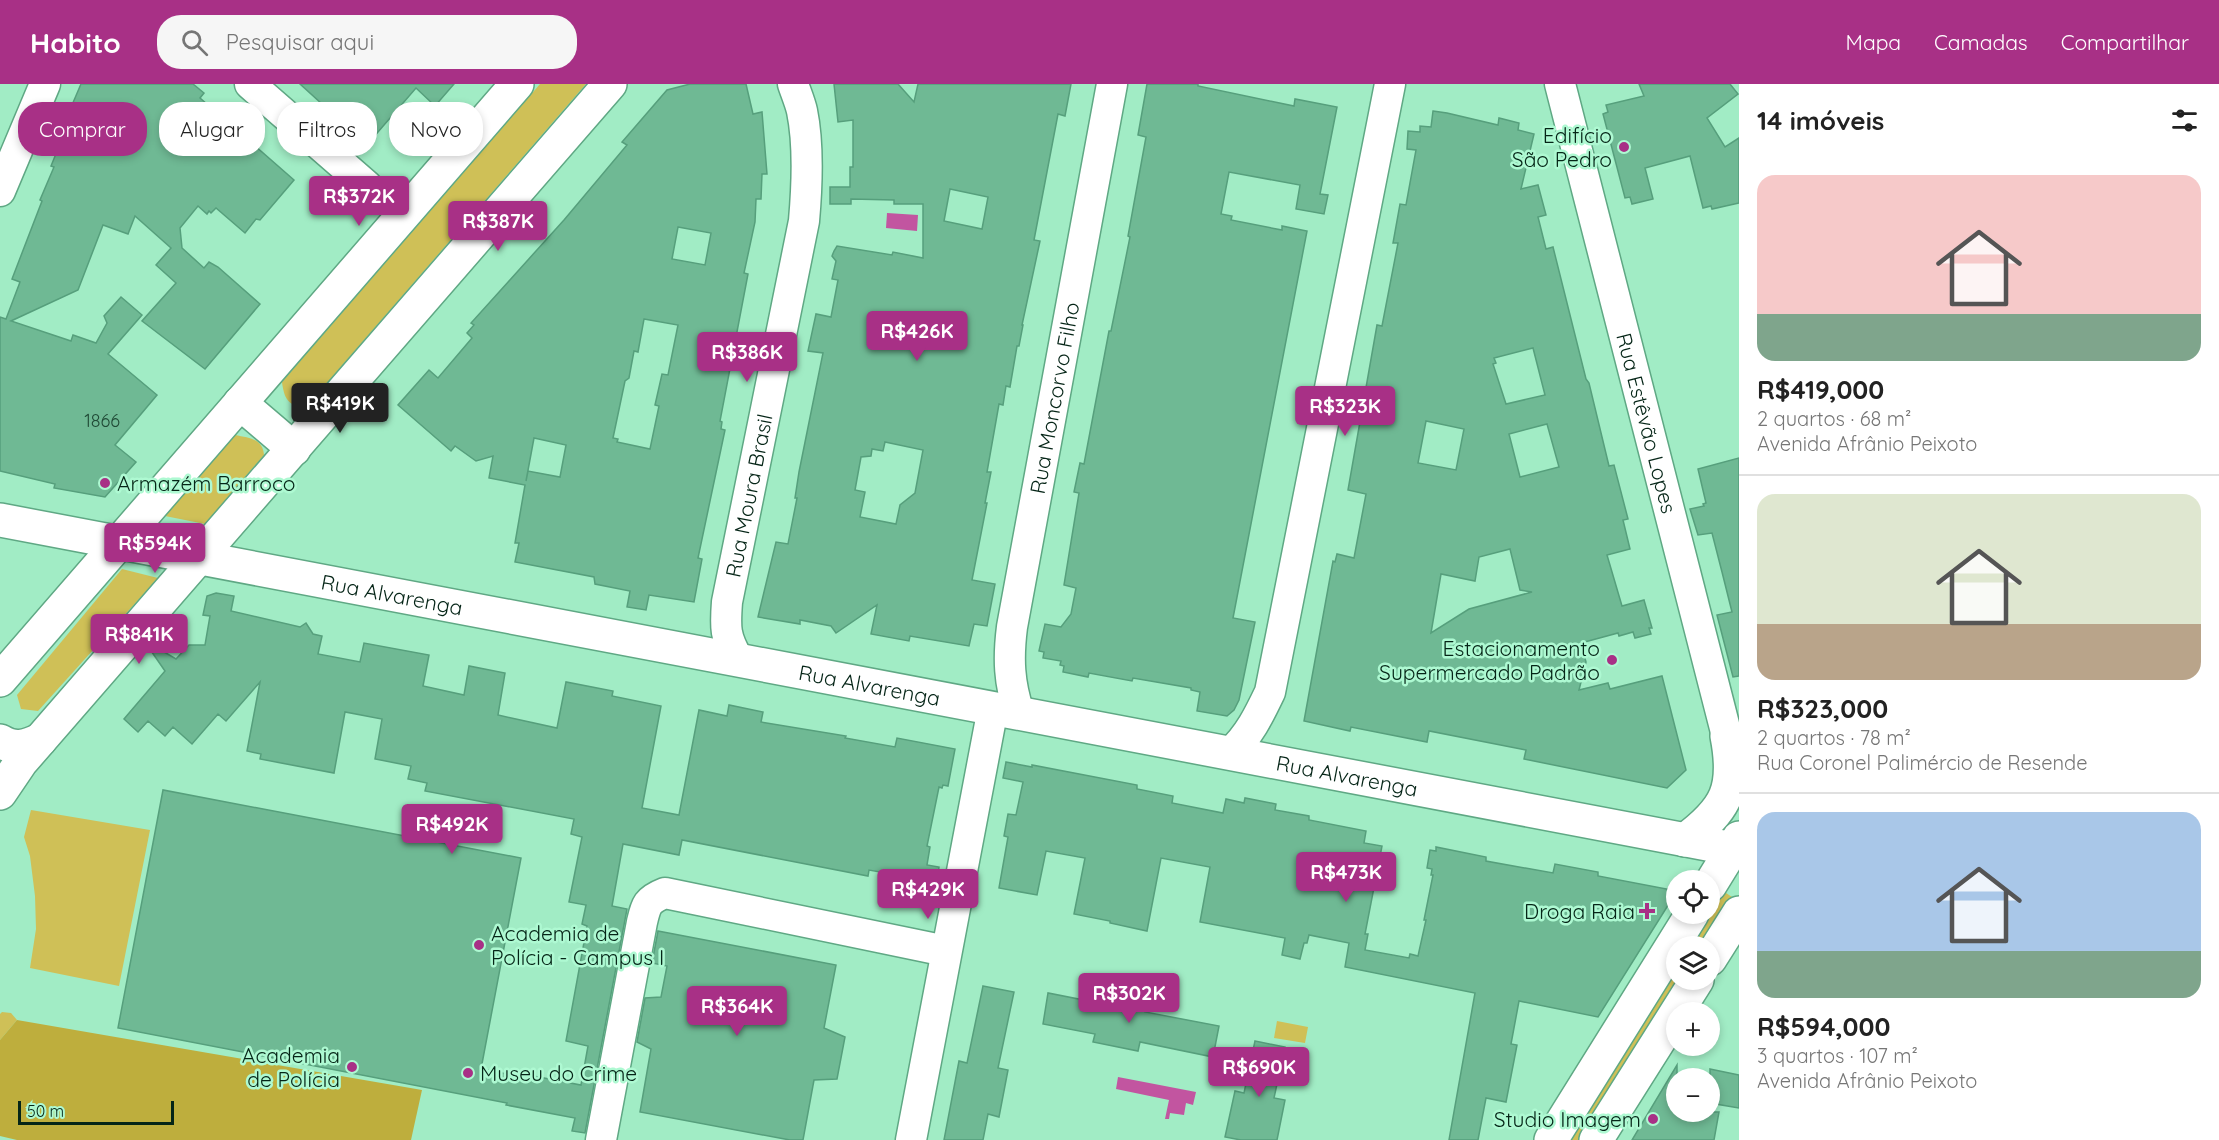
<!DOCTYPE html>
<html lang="pt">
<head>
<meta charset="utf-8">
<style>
  :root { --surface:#fff; --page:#f6f6f6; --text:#222; --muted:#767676; --line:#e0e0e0; --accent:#a83086 }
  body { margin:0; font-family:Quicksand,sans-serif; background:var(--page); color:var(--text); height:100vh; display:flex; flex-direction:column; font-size:22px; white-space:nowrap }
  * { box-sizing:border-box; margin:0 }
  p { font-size:20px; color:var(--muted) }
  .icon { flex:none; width:33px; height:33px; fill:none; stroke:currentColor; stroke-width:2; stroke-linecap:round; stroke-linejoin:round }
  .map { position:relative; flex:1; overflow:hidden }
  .panel { display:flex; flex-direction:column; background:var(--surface); width:480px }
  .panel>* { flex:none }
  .hud { position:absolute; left:18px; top:18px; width:570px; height:54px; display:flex; gap:12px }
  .fabs { position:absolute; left:1666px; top:786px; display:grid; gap:12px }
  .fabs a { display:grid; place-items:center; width:54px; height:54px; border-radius:50%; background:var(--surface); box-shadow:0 3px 9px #0003; font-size:30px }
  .scale { position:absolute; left:18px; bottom:15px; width:156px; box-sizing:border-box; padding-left:6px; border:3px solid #052517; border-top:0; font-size:16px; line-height:21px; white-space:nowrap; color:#052517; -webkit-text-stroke:4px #aef9d2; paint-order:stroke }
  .price { position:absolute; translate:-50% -51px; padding:0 14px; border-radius:6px; background:var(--accent); color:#fff; font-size:20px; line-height:39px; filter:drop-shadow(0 2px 3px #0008) }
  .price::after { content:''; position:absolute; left:50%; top:36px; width:18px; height:14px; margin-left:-9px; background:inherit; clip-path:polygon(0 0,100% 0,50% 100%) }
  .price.on { background:#222; color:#fff }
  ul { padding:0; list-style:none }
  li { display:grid; align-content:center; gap:12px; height:318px; padding:0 18px }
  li+li { border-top:2px solid var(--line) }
  li span { display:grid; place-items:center; height:186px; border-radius:18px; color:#555 }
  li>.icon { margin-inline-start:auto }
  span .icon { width:108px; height:108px; fill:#fffc; stroke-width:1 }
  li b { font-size:26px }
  h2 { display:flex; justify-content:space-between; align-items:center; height:72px; padding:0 18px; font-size:26px }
  .pill { padding:0 21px; border-radius:24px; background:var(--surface); box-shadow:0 3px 9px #0003; font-size:21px; line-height:54px }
  .pill.on { background:var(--accent); color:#fff }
  header { display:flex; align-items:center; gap:36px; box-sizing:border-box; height:84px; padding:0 30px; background:var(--accent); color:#fff }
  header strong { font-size:28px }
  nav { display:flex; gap:33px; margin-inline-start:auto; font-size:21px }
  .search { width:420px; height:54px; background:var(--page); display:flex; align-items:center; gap:15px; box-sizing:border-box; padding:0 21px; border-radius:24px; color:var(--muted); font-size:22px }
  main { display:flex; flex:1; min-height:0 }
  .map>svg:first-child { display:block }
  .green { fill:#cfc057 }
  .forest { fill:#beae3d }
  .water { fill:#c255a0 }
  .building { fill:#6fb994; stroke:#569f7c; stroke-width:1.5; fill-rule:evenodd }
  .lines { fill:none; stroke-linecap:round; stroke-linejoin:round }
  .minor-casing { stroke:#5fa884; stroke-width:33 }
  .major-casing { stroke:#5fa884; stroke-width:36 }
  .minor { stroke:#fff; stroke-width:30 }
  .major { stroke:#fff; stroke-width:33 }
  .poi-dot { fill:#a83086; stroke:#aef9d2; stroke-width:2 }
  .labels { text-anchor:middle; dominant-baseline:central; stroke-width:5; stroke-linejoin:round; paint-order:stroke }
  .number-label { font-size:18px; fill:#204a36 }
  .poi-label { font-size:21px; fill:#052517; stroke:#aef9d2; text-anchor:end }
  .street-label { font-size:21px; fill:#052517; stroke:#aef9d2 }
</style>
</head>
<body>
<header>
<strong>Habito</strong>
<div class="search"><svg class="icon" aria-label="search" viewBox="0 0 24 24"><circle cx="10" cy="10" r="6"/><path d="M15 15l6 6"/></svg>Pesquisar aqui</div>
<nav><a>Mapa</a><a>Camadas</a><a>Compartilhar</a></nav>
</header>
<main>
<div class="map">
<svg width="1739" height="1056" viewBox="0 0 1739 1056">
  <rect width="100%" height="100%" fill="#a1ecc5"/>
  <!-- green -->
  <g class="green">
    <path d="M540 0H586L306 323C288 323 284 314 282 298Z"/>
    <path d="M235 351C250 354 263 355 264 371L205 440 165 432Z"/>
    <path d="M122 485 158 494 38 627 21 625 17 611Z"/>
    <path d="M31 726 150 746 119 902 30 884 36 845 35 812 30 772 24 753Z"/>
    <path d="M1723 807 1732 813 1701 862H1689Z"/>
    <path d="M1677 881V896H1680L1579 1056H1567Z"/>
    <path d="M2 928 11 929 17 936 0 956V930Z"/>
    <path d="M1277 937 1308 943 1305 959 1274 954Z"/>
  </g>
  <!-- forest -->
  <path class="forest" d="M17 936 422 1006 411 1056H17L0 1052V956Z"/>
  <!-- water -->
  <g class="water">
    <path d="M887 129 918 131 917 147 886 144Z"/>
    <path d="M1118 993 1196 1008 1193 1021 1186 1019 1184 1031 1170 1029 1169 1035H1165L1169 1016 1116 1005Z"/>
  </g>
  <!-- building -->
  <g class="building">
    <path d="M81 0H193L204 9 200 14 294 96 260 136 256 135 245 149 216 124 211 129 209 127 207 130 198 122 180 144 182 164 204 184 209 178 218 183 260 220 205 285 142 237 176 199 156 181 171 164 135 132 128 150 103 141 78 206 11 237 71 257 73 251 96 259 107 239 104 232 121 213 142 231 108 270 157 311 115 361 136 378 105 413 54 404 55 400 0 387V233L6 235 20 198 12 195 42 117 40 116 54 83 51 82 71 33 72 29 69 28Z"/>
    <path d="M300 0H454L435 22 416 4 359 70 337 51 345 41Z"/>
    <path d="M690 0H746L753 30 762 28 767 90H762L761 115H756L755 138 744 189 748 190 720 337 722 338 721 345 725 346 698 474 702 475 694 518 649 511 646 526 627 523 630 507 595 500 594 493 515 478 519 459H515L525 401 489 394 493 372 476 377 455 362 451 367 398 321 429 286 438 294 472 254 467 249 474 241 471 239 564 136 627 61 622 58 667 6ZM678 143 711 149 705 181 672 175ZM644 235 678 241 668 291 662 290 655 321 659 322 650 365 617 358 618 355 613 354 625 297 629 294 634 267 638 268ZM534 354 566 361 560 393 528 387 526 397Z"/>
    <path d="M834 0H898L914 18 918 0H1071L1065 32 1058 30 1034 156 1040 157 1022 241H1023L1019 262H1017L1010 303 1006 302 1003 321 999 320 987 388H991L985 419H987L972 496 995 500 987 542 974 540 969 562 910 552 909 557 871 550 877 521 836 549 831 542 800 536V540L758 533 776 458 788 460 797 414H795L799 388 823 269 808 267 816 230 831 233 838 196 832 195 836 177 832 172 834 167 837 162 892 171 893 168 923 174V120H894V116L851 115V120H830V103H850V83H853V36L838 38ZM950 105 988 113 982 145 944 137ZM885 358 923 366 915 409 900 421 896 440 860 433 865 408 855 406 861 373 871 372 872 365 883 367Z"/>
    <path d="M1147 0H1198V2L1294 22 1295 15 1337 23 1320 110 1328 111 1324 130 1296 125 1300 101 1229 88 1221 130 1232 132 1231 136 1282 146V142L1307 147 1233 534 1255 538 1239 616 1234 626 1227 632 1197 627 1200 608 1191 606V604L1133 594 1132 597 1089 589 1088 593 1063 588 1064 582 1060 581 1061 577 1043 574 1044 568 1039 567 1045 540 1061 543 1071 530 1076 504 1064 501 1079 409 1074 408 1080 379 1084 380 1109 247H1111L1130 153 1128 152 1146 53 1138 51Z"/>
    <path d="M1639 0H1730L1738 10 1707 34 1725 63 1739 54V119L1712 125 1711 122 1703 124 1690 72 1645 84 1653 115 1632 120 1630 113 1625 114 1603 30 1608 28 1606 21 1644 12Z"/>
    <path d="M1433 27 1447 29 1498 41 1499 34 1519 39 1518 46 1534 50 1521 105 1538 101 1546 131 1538 133 1546 165 1553 163 1586 295 1589 299 1609 382 1614 381 1628 435 1623 436 1630 465 1607 471 1622 522 1644 516 1652 544H1649L1651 550 1635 554 1633 548 1619 552 1618 549 1581 559 1586 578 1579 606 1608 599 1610 605 1662 592 1686 686 1667 704 1524 675 1526 666 1429 647 1427 658 1351 643 1350 647 1304 637 1333 477 1335 478 1337 470 1354 474 1366 410 1348 406 1377 241 1382 242 1398 159H1393L1400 120 1406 121 1416 66 1407 65 1408 47 1420 48V42L1431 43ZM1533 264 1545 311 1506 320 1493 280 1496 279 1494 274ZM1426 337 1464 345 1456 386 1418 379ZM1547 340 1559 383 1520 393 1509 350ZM1510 465 1520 506 1532 508 1469 525 1431 549 1441 490 1475 497 1479 473Z"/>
    <path d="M1739 374V592L1733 593 1717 531 1732 528 1722 488 1712 449 1698 451 1690 425 1704 422 1703 420 1706 419 1698 385Z"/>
    <path d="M216 509 234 512 231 527 300 543 306 539 313 550 322 552 318 570 360 578 364 559 429 571 423 602 464 611 469 582 505 589 498 631 557 644 566 598 613 607 612 612 661 622 642 724 679 731 699 626 727 632 729 621 763 628 761 638 846 652 845 654 895 663 897 654 955 665 948 702 943 701 942 704 939 703 927 762 930 763 927 781 939 783 937 798 869 786 868 792 682 756 679 771 623 760 612 822 627 825 585 1049 572 1047 575 1034 506 1021 507 1019 118 944 163 706 521 774 481 985 512 991 513 988 581 1001 588 962 566 957 587 842 582 840 586 821 569 818 582 753 571 750 574 735 425 707 427 699 408 695 411 682 375 675 382 635 345 628 334 689 260 675 261 670 247 667 260 598 226 637 218 630 192 660 173 643 165 652 148 637 138 648 124 635 165 587 147 561 149 559 176 575 189 561H205L210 532 203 531 207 512Z"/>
    <path d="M1006 678 1032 683V681L1137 701V705L1173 712 1172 719 1223 729 1226 715 1244 719 1245 714 1276 720 1275 726 1309 732V736L1366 747 1364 759 1382 762 1365 850H1368L1365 866 1409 874 1410 870 1418 872 1426 836H1424L1433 791H1431L1432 785 1427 784 1430 766 1436 767V763L1486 773V777L1553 789 1555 780 1598 788V792L1677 807 1598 933 1519 917 1511 960 1517 961 1506 1018 1486 1014 1478 1056H1449L1475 909 1345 883 1349 859 1309 851 1307 859H1304L1300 875 1282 871 1285 854 1200 838 1210 783 1161 774 1147 847 1110 839V837L1074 830 1085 774 1046 767 1037 811 999 804 1008 753 1004 752 1008 730 1016 731 1023 698 1003 694Z"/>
    <path d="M658 847 836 881 824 944 845 953 837 995 814 996 803 1056H790L640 1028 651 965 637 958 645 914 661 913 667 882 652 879Z"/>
    <path d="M983 902 1014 908 998 984 1008 986 999 1033 988 1030 983 1056H944L959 977 967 979Z"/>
    <path d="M1101 908 1148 917 1145 928 1219 942 1213 973 1140 958 1138 967 1093 958 1095 950 1043 940 1048 909 1099 919Z"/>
    <path d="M1255 957 1285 963 1274 1014 1285 1016 1277 1056H1241L1225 1053 1235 1007 1244 1009Z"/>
    <path d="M1677 981V1028H1719L1714 1056H1632Z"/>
    <path d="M1710 985 1739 991V1024L1710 1019Z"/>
  </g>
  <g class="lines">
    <!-- minor casing -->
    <g class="minor-casing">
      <g id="minor">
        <path d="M250 0 367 102"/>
        <path id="s1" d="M1560 0 1727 652 1737 672"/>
        <path d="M0 107 45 0"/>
        <path id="s2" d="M738 575C725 553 725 544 727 518L804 137C807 103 809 61 802 27 800 18 796 9 793 0"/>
        <path id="s3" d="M1019 629C1009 598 1008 575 1012 543L1112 0"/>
        <path d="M1230 669C1249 652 1259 631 1270 608L1390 0"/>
        <path d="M601 1056 642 838C646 821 647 816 665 809L946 867"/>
        <path d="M911 1056 993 624"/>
      </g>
    </g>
    <!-- major casing -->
    <g class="major-casing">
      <g id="major">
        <path d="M240 319 294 365"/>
        <path id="s4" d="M0 436 1739 766"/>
        <path d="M0 596 517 0"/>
        <path d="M0 657C15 666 25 663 40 656"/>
        <path d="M0 709 21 678 610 0"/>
        <path d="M1685 756C1727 725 1737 704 1727 652"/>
        <path d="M1710 801 1739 754"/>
        <path d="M1710 875 1739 829"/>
        <path d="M1551 1056 1692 830"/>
        <path d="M1596 1056 1697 896"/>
      </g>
    </g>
    <!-- minor -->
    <use href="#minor" class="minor"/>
    <!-- major -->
    <use href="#major" class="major"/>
  </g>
  <!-- markers -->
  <g class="poi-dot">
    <circle cx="1624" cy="63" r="6"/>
    <circle cx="105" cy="399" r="6"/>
    <circle cx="1612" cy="576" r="6"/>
    <path d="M1644 818h6v6h6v6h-6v6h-6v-6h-6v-6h6z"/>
    <circle cx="479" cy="861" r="6"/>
    <circle cx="352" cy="983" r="6"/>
    <circle cx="468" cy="989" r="6"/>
    <circle cx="1653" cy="1035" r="6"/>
  </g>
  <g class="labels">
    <!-- number labels -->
    <g class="number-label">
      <text x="102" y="336">1866</text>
    </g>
    <!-- poi labels -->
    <g class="poi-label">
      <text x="1612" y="51">Edifício<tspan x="1612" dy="24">São Pedro</tspan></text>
      <text x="117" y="399" text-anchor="start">Armazém Barroco</text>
      <text x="1600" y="564">Estacionamento<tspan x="1600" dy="24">Supermercado Padrão</tspan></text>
      <text x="1635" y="827">Droga Raia</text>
      <text x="491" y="849" text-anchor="start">Academia de<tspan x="491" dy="24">Polícia - Campus I</tspan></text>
      <text x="340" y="971">Academia<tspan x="340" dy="24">de Polícia</tspan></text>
      <text x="480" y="989" text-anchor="start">Museu do Crime</text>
      <text x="1641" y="1035">Studio Imagem</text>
    </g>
    <!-- street labels -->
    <g class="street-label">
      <text stroke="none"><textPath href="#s3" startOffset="320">Rua Moncorvo Filho</textPath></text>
      <text stroke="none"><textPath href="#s1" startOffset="350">Rua Estêvão Lopes</textPath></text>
      <text stroke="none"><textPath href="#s2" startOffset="168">Rua Moura Brasil</textPath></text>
      <text stroke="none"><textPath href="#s4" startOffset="399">Rua Alvarenga</textPath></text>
      <text stroke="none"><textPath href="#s4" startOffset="885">Rua Alvarenga</textPath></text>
      <text stroke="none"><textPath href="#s4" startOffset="1371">Rua Alvarenga</textPath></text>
    </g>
  </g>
</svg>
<div class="fabs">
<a><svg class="icon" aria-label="locate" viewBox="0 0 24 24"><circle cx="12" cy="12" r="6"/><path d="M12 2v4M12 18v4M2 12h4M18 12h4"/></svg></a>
<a><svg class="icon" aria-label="layers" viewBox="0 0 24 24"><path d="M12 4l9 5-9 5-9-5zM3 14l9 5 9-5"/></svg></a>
<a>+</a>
<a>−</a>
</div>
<div class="scale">50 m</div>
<b class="price" style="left:359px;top:143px">R$372K</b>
<b class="price" style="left:498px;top:168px">R$387K</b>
<b class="price" style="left:917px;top:278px">R$426K</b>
<b class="price" style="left:747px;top:299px">R$386K</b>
<b class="price on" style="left:340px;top:350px">R$419K</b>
<b class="price" style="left:1345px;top:353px">R$323K</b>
<b class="price" style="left:155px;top:490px">R$594K</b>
<b class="price" style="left:139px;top:581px">R$841K</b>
<b class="price" style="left:452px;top:771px">R$492K</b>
<b class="price" style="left:1346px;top:819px">R$473K</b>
<b class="price" style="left:928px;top:836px">R$429K</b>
<b class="price" style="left:1129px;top:940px">R$302K</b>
<b class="price" style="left:737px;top:953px">R$364K</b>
<b class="price" style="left:1259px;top:1014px">R$690K</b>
<div class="hud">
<a class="pill on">Comprar</a>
<a class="pill">Alugar</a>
<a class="pill">Filtros</a>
<a class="pill">Novo</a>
</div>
</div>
<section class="panel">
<h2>14 imóveis<svg class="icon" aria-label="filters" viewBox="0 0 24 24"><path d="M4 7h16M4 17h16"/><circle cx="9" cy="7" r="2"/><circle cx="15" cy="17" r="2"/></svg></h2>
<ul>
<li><span style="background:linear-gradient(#f6c9c9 75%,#7fa58c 0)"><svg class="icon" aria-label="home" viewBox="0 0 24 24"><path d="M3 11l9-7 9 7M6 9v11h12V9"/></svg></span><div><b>R$419,000</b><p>2 quartos · 68 m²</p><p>Avenida Afrânio Peixoto</p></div></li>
<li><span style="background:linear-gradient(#dfe7d0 70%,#b9a48a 0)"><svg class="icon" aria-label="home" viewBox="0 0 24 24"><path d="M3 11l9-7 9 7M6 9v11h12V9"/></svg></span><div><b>R$323,000</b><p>2 quartos · 78 m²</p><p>Rua Coronel Palimércio de Resende</p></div></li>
<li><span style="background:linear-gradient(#a9c7e8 75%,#7fa58c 0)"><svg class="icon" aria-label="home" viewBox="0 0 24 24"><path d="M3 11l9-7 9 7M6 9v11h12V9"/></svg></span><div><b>R$594,000</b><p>3 quartos · 107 m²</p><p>Avenida Afrânio Peixoto</p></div></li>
</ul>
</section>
</main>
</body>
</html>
